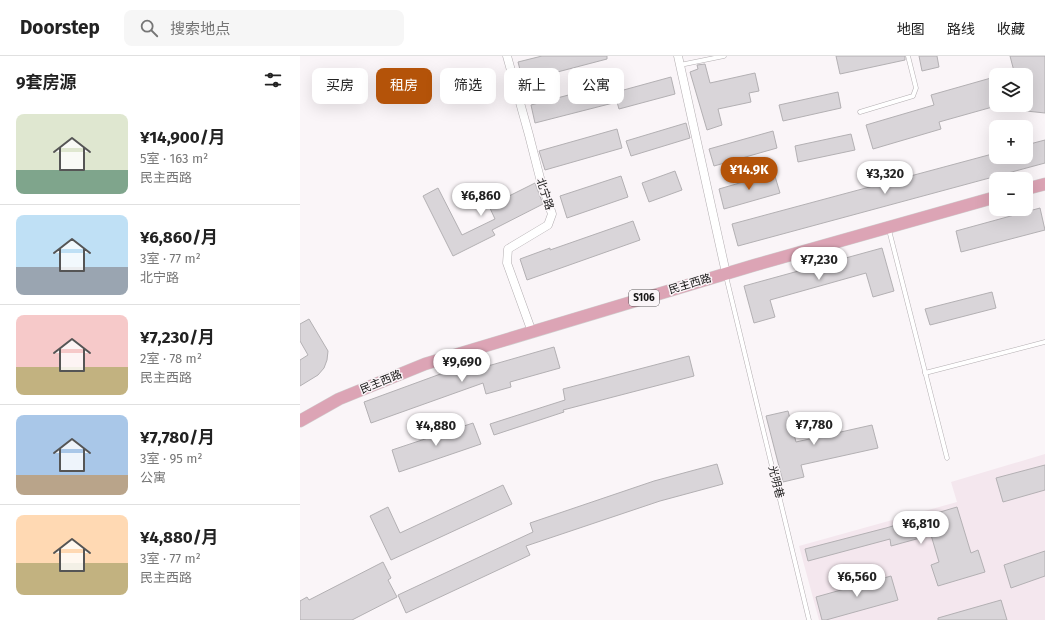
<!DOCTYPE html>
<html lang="zh">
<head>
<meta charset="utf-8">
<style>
  :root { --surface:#fff; --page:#f6f6f6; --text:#222; --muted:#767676; --line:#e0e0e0; --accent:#b45309 }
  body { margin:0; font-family:"Fira Sans","Noto Sans SC",sans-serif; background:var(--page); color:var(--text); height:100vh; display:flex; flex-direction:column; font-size:15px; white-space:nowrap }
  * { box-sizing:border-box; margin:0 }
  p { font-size:13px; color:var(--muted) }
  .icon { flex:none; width:22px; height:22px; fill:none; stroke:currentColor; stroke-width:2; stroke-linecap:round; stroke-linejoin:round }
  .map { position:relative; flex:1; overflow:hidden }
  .side { display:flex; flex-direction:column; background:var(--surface); width:300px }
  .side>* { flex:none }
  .banner { position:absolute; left:12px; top:12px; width:380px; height:36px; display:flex; gap:8px }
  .buttons { position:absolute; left:689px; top:12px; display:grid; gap:8px }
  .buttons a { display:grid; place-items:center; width:44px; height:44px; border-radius:8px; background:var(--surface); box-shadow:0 4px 16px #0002; font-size:20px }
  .price { position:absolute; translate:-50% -34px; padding:0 9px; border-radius:14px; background:#fff; color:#222; font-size:13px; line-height:26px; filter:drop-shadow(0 1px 2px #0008) }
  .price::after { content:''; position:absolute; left:50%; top:24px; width:12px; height:9px; margin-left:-6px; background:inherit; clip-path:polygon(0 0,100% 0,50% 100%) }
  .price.current { background:var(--accent); color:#fff }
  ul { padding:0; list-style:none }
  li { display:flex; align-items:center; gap:12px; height:100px; padding:0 16px }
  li+li { border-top:1px solid var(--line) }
  li span { display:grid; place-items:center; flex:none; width:112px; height:80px; border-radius:8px; color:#555 }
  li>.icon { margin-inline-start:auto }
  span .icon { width:48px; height:48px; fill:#fffc; stroke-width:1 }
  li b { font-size:17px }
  h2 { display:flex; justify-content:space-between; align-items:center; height:48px; padding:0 16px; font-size:17px }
  .chip { padding:0 14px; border-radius:8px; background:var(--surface); box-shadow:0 4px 16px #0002; font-size:14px; line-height:36px }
  .chip.current { background:var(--accent); color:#fff }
  header { display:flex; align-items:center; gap:24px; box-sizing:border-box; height:56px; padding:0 20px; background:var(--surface); border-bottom:1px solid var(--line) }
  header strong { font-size:19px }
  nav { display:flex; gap:22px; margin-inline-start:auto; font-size:14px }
  .search { width:280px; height:36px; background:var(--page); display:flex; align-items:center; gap:10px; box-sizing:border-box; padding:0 14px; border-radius:8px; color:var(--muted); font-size:15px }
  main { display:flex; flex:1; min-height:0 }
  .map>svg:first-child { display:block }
  .built { fill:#f4e7ee }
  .building { fill:#d9d5d9; stroke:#b3b0b3 }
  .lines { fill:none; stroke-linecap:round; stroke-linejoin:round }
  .service-casing { stroke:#b3aeb1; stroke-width:5 }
  .minor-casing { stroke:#b3aeb1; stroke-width:9 }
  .primary-casing { stroke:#d1d0d0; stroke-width:13 }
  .service { stroke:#fff; stroke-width:4 }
  .minor { stroke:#fff; stroke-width:8 }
  .primary { stroke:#dca4b5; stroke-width:12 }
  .labels { text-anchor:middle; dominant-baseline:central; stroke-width:3; stroke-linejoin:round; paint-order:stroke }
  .shield { fill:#faf5f8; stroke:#5b595a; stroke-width:1 }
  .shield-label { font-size:10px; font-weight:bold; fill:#171616 }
  .street-label { font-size:11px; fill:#171616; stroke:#faf5f8 }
</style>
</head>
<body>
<header>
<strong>Doorstep</strong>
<div class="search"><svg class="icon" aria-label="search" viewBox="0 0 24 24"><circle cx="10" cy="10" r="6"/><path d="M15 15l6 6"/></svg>搜索地点</div>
<nav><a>地图</a><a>路线</a><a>收藏</a></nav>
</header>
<main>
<section class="side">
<h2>9套房源<svg class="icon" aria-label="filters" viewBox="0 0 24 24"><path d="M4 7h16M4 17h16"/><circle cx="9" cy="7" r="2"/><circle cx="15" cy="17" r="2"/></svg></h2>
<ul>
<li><span style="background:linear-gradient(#dfe7d0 70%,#7fa58c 0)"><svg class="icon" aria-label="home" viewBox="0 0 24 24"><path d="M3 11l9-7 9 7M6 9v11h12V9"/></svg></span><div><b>¥14,900/月</b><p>5室 · 163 m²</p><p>民主西路</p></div></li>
<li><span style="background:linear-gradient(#bfe0f5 65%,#9aa5b1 0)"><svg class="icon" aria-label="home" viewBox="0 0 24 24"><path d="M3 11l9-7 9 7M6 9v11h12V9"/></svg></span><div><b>¥6,860/月</b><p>3室 · 77 m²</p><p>北宁路</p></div></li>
<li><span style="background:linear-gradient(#f6c9c9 65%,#c2b280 0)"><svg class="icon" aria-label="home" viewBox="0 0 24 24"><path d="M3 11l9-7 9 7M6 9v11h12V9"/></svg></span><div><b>¥7,230/月</b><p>2室 · 78 m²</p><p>民主西路</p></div></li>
<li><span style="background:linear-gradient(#a9c7e8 75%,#b9a48a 0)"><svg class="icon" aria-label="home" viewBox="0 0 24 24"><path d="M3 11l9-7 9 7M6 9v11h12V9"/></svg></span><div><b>¥7,780/月</b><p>3室 · 95 m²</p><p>公寓</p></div></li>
<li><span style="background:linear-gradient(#ffd9b3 60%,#c2b280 0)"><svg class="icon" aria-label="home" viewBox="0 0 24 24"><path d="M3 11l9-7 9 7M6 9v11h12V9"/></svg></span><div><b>¥4,880/月</b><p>3室 · 77 m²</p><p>民主西路</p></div></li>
</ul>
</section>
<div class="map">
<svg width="745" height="564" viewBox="0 0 745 564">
  <rect width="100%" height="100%" fill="#faf5f8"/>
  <!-- built -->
  <path class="built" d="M745 398V564H519L499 490 657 446 651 426Z"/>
  <!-- building -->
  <g class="building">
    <path d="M242 0H307V3L223 25 218 6Z"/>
    <path d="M536 0H605V4L540 18Z"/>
    <path d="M619 0H637L639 11 622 15Z"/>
    <path d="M710 0H745V57L726 55V19H715Z"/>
    <path d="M405 8 410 27 455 17 459 35 449 37 451 46 418 53 422 69 407 74 390 16 398 13 397 9Z"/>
    <path d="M371 21 375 38 319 53 317 46 235 67 231 49 306 29 309 38Z"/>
    <path d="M691 22 696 38V50L639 66 641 73 573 93 566 69 634 49 631 39Z"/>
    <path d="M538 36 541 52 483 65 479 49Z"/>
    <path d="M386 67 390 82 331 100 326 85Z"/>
    <path d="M317 73 322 92 245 114 239 95Z"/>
    <path d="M473 75 477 92 414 110 409 93Z"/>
    <path d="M551 78 555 94 498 106 495 90Z"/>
    <path d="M745 84V107L438 190 432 168 696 97V101H726V89Z"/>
    <path d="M375 115 382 134 349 146 342 127Z"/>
    <path d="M474 117 480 137 424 153 419 133Z"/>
    <path d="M321 120 328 141 267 162 260 140Z"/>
    <path d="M235 127 243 148 192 174 195 179 153 200 123 140 138 132 162 179 195 163 189 150Z"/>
    <path d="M740 152 745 174 661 196 656 175Z"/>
    <path d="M333 165 340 184 227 224 220 203 250 192V194Z"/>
    <path d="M582 192 594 235 573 241 566 217 470 244 475 261 454 267 444 230Z"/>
    <path d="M692 236 696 252 630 269 625 253Z"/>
    <path d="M9 263 28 295 27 304 24 312 18 319 0 330V304L8 299 0 285V268Z"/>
    <path d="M254 291 260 312 210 326 211 331 186 338 183 327 71 367 64 346 165 309 167 316Z"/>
    <path d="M389 300 394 320 263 354 264 356 194 379 190 368 265 344 263 333Z"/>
    <path d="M488 355 496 386 572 369 578 392 501 409 504 421 483 426 466 360Z"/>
    <path d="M173 367 181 388 99 416 92 394Z"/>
    <path d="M417 408 423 428 360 445 226 490 230 499 106 557 98 539 233 476 230 467 354 425Z"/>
    <path d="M745 409V434L703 446 696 422Z"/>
    <path d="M203 429 212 448 91 504 70 460 88 451 100 477Z"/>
    <path d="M657 451 671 497 678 494 685 516 638 530 631 509 639 506 631 479 591 490 590 483 508 505 505 493 586 472Z"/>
    <path d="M745 495V520L711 532 704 509Z"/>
    <path d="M83 506 91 522 88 524 97 541 52 564H0V545L7 541 9 544Z"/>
    <path d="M591 520 598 544 526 564H522L516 541Z"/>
    <path d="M701 544 707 564H638V562Z"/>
  </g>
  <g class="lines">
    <!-- service casing -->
    <g class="service-casing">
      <g id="service">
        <path d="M380 9 424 0"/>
        <path d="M560 56 613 40 616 32 608 0"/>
        <path d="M589 174 647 402"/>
        <path d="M426 220 509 564"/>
        <path d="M625 317 745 286"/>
      </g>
    </g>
    <!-- minor casing -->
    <g class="minor-casing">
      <g id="minor">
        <path d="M207 0 229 79 240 122 252 158 248 169 208 193 207 207 232 276"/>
        <path d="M378 0 426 217"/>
      </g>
    </g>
    <!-- primary casing -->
    <g class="primary-casing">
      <g id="primary">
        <path d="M726 133 745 128"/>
        <path d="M0 365 39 343 125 308 455 209 696 141"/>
      </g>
    </g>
    <!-- service -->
    <use href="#service" class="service"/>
    <!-- minor -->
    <use href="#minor" class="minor"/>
    <!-- primary -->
    <use href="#primary" class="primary"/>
  </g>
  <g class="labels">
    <!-- shield labels -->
    <rect class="shield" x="329" y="234" width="30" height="16" rx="3"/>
    <g class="shield-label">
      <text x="344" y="242">S106</text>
    </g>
    <!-- street labels -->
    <g class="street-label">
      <text transform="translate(245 138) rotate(72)">北宁路</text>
      <text transform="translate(390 228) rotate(-17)">民主西路</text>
      <text transform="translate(81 326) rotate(-22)">民主西路</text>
      <text transform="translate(476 426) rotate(76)">光明巷</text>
    </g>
  </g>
</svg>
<div class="buttons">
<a><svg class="icon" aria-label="layers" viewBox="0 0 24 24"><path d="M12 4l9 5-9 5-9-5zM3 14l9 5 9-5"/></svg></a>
<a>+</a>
<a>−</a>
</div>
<b class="price current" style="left:449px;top:135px">¥14.9K</b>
<b class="price" style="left:585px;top:139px">¥3,320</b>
<b class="price" style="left:181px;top:161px">¥6,860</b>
<b class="price" style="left:519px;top:225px">¥7,230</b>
<b class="price" style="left:162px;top:327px">¥9,690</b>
<b class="price" style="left:514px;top:390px">¥7,780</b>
<b class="price" style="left:136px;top:391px">¥4,880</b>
<b class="price" style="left:621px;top:489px">¥6,810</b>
<b class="price" style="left:557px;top:542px">¥6,560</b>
<div class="banner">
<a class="chip">买房</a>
<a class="chip current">租房</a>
<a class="chip">筛选</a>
<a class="chip">新上</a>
<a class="chip">公寓</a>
</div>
</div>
</main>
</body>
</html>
